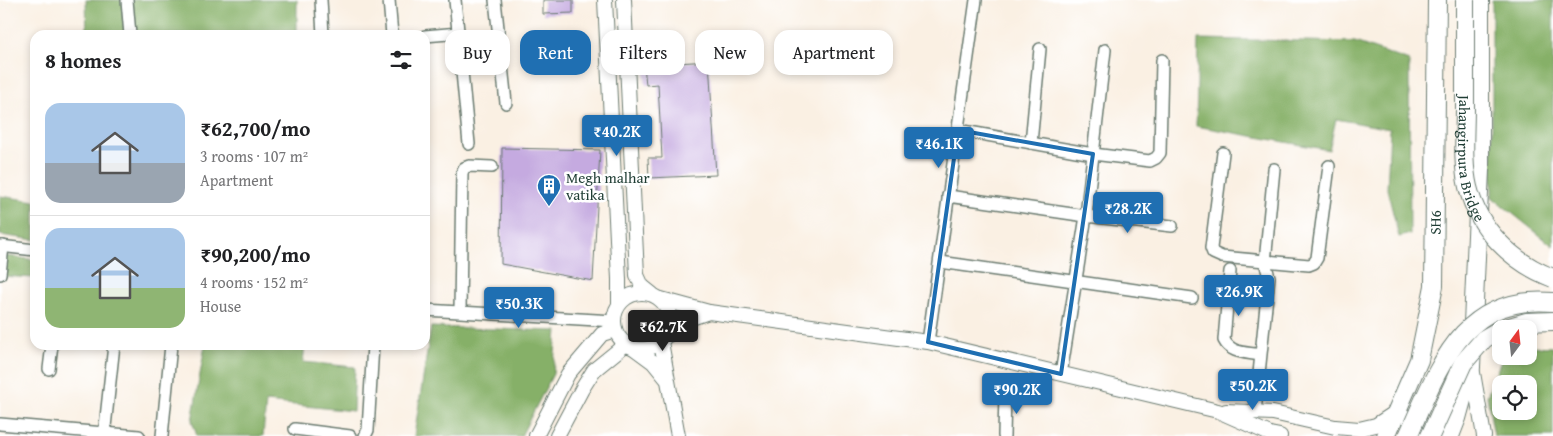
<!DOCTYPE html>
<html lang="en">
<head>
<meta charset="utf-8">
<style>
  :root { --surface:#fff; --page:#f2f2f2; --text:#202124; --muted:#757577; --line:#e0e0e0; --accent:#1f6fb2 }
  body { margin:0; font-family:"Gentium Book Plus",serif; background:var(--page); color:var(--text); height:100vh; display:flex; flex-direction:column; font-size:19px; white-space:nowrap }
  * { box-sizing:border-box; margin:0 }
  p { font-size:16px; color:var(--muted) }
  .icon { flex:none; width:28px; height:28px; fill:none; stroke:currentColor; stroke-width:2; stroke-linecap:round; stroke-linejoin:round }
  .map { position:relative; flex:1; overflow:hidden }
  .drawer { position:absolute; left:30px; top:30px; width:400px; height:320px; display:flex; flex-direction:column; background:var(--surface); border-radius:15px; box-shadow:0 2px 8px #0003 }
  .drawer>* { flex:none }
  .banner { position:absolute; left:445px; top:30px; width:475px; height:45px; display:flex; gap:10px }
  .needle { width:32px; rotate:15deg }
  .tools { position:absolute; left:1492px; top:320px; display:grid; gap:10px }
  .tools a { display:grid; place-items:center; width:45px; height:45px; border-radius:10px; background:var(--surface); box-shadow:0 2px 8px #0003; font-size:25px }
  .price { position:absolute; translate:-50% -42px; padding:0 11px; border-radius:5px; background:var(--accent); color:#fff; font-size:16px; line-height:32px; filter:drop-shadow(0 1px 2px #0008) }
  .price::after { content:''; position:absolute; left:50%; top:30px; width:15px; height:11px; margin-left:-8px; background:inherit; clip-path:polygon(0 0,100% 0,50% 100%) }
  .price.active { background:#222; color:#fff }
  ul { padding:0; list-style:none }
  li { display:flex; align-items:center; gap:15px; height:125px; padding:0 15px }
  li+li { border-top:1px solid var(--line) }
  li span { display:grid; place-items:center; flex:none; width:140px; height:100px; border-radius:15px; color:#555 }
  li>.icon { margin-inline-start:auto }
  span .icon { width:60px; height:60px; fill:#fffc; stroke-width:1 }
  li b { font-size:21px }
  h2 { display:flex; justify-content:space-between; align-items:center; height:60px; padding:0 15px; font-size:21px }
  .pill { padding:0 18px; border-radius:15px; background:var(--surface); box-shadow:0 2px 8px #0003; font-size:18px; line-height:45px }
  .pill.active { background:var(--accent); color:#fff }
  .map>svg:first-child { display:block }
  .forest { fill:#86b067; stroke:#52764e; fill-rule:evenodd }
  .building { fill:#c5aae0 }
  .lines { fill:none; stroke-linecap:round; stroke-linejoin:round }
  .minor-casing { stroke:#6c7c71; stroke-width:14 }
  .tertiary-casing { stroke:#6c7c71; stroke-width:16 }
  .primary-casing { stroke:#6c7c71; stroke-width:20 }
  .minor { stroke:#fff; stroke-width:11 }
  .tertiary { stroke:#fff; stroke-width:14 }
  .primary { stroke:#fff; stroke-width:18 }
  .primary-bridge-casing { stroke:#6c7c71; stroke-width:20; stroke-linecap:butt }
  .primary-bridge { stroke:#fff; stroke-width:18 }
  .marked { fill:none; stroke:#1f6fb2; stroke-width:4; stroke-linejoin:round }
  .labels { text-anchor:middle; dominant-baseline:central; stroke-width:5; stroke-linejoin:round; paint-order:stroke }
  .street-label { font-size:15px; fill:#1f3d34; stroke:#fff }
  .poi-label { font-size:15px; fill:#1f3d34; stroke:#fff; text-anchor:start }
</style>
</head>
<body>
<div class="map">
<svg width="1553" height="436" viewBox="0 0 1553 436">
  <rect width="100%" height="100%" fill="#fff"/>
  <filter id="ink" filterUnits="userSpaceOnUse"><feTurbulence type="fractalNoise" baseFrequency=".02" numOctaves="2"/><feDisplacementMap in="SourceGraphic" scale="10" xChannelSelector="R" yChannelSelector="G"/><feConvolveMatrix kernelMatrix="1 2 1 2 8 2 1 2 1" color-interpolation-filters="sRGB"/></filter>
  <filter id="wash" filterUnits="userSpaceOnUse"><feTurbulence type="fractalNoise" baseFrequency=".0096" numOctaves="4" result="noise"/><feDisplacementMap in="SourceGraphic" scale="20" xChannelSelector="R" yChannelSelector="G"/><feGaussianBlur stdDeviation="1.12" result="paint"/><feColorMatrix in="noise" values="0 0 0 0 0 0 0 0 0 0 0 0 0 0 0 0 0 1.4 0 .05"/><feComposite in="paint" operator="in"/></filter>
  <g filter="url(#wash)">
    <rect width="100%" height="100%" fill="#faf0e3"/>
    <!-- forest -->
    <g class="forest">
      <path d="M86 0H297V35H87Z"/>
      <path d="M1492 0H1553V246L1492 197Z"/>
      <path d="M1198 39 1355 42 1409 61 1410 234 1399 237 1387 189 1390 129 1336 119 1329 150 1196 126Z"/>
      <path d="M0 196 35 201V240L0 235Z"/>
      <path d="M0 255 35 260V278L0 276Z"/>
      <path d="M431 327 557 331 553 374 521 436H414Z"/>
      <path d="M205 345H305L303 362 355 367 353 411 266 402 263 436H197L192 421Z"/>
      <path d="M1529 346 1553 347V436H1494L1487 396 1503 356H1529ZM1501 384H1529V411H1501Z"/>
    </g>
    <g id="blocks">
      <!-- building -->
      <g class="building">
        <path d="M543 0H573V13L543 14Z"/>
        <path d="M709 61 716 175 649 178 648 158H662L658 84 646 85 644 65Z"/>
        <path d="M502 148 600 150 593 281 501 264Z"/>
      </g>
    </g>
  </g>
  <g filter="url(#ink)">
    <use href="#blocks" fill-opacity="0" stroke="#6c7c71" stroke-width="1"/>
    <g class="lines">
      <!-- minor casing -->
      <g class="minor-casing">
        <g id="minor">
          <path d="M127 0 130 35"/>
          <path d="M321 0 323 35"/>
          <path d="M389 0 392 35"/>
          <path d="M455 0 469 144"/>
          <path d="M495 0 506 103"/>
          <path d="M425 36 459 33"/>
          <path d="M958 130 1093 154 1150 161 1156 158 1160 153 1162 60"/>
          <path d="M1031 143 1040 49"/>
          <path d="M1223 153 1211 248 1213 253 1222 257 1309 265 1314 263 1317 258 1329 166"/>
          <path d="M948 196 1086 216 1172 226"/>
          <path d="M0 246 35 250"/>
          <path d="M940 262 1192 298"/>
          <path d="M1230 271 1224 340C1231 354 1246 352 1260 355"/>
          <path d="M0 274 3 246"/>
          <path d="M425 310 614 321"/>
          <path d="M460 311 462 173 464 168 469 166 492 167"/>
          <path d="M928 342 976 0"/>
          <path d="M49 369 52 345"/>
          <path d="M1061 374 1086 216 1105 50"/>
          <path d="M1255 412 1269 277 1265 262 1274 169"/>
          <path d="M0 424 139 436"/>
          <path d="M295 429 350 436"/>
          <path d="M104 436 114 345"/>
          <path d="M162 436 171 345"/>
          <path d="M365 436 368 430 373 345"/>
          <path d="M1004 436 1005 393"/>
        </g>
      </g>
      <!-- tertiary casing -->
      <g class="tertiary-casing">
        <g id="tertiary">
          <path d="M605 0 619 279V304"/>
          <path d="M624 0 637 275 642 286 652 294"/>
          <circle cx="642" cy="321" r="28"/>
          <path d="M661 299 709 312 928 342 1218 411 1270 434 1280 436"/>
          <path d="M668 335 686 320 709 312"/>
          <path d="M661 342 678 436"/>
          <path d="M634 348 653 362 666 378"/>
          <path d="M1472 367 1484 436"/>
          <path d="M1226 411 1273 413 1335 427 1359 429 1376 425 1396 412 1441 434"/>
          <path d="M536 436 568 374 602 334 615 330"/>
          <path d="M557 436 582 389 594 370 626 344"/>
        </g>
      </g>
      <!-- primary casing -->
      <g class="primary-casing">
        <g id="primary">
          <path d="M1503 329 1526 322 1553 321"/>
          <path id="s1" d="M1386 436 1419 360 1434 286 1437 0"/>
          <path d="M1450 436 1457 418 1471 367 1480 170V0"/>
        </g>
      </g>
      <!-- minor -->
      <use href="#minor" class="minor"/>
      <!-- tertiary -->
      <use href="#tertiary" class="tertiary"/>
      <!-- primary -->
      <use href="#primary" class="primary"/>
      <!-- primary-bridge casing -->
      <g class="primary-bridge-casing">
        <g id="primary-bridge">
          <path id="s2" d="M1465 0C1465 36 1465 71 1465 107 1465 133 1462 162 1468 187 1478 229 1513 263 1553 278"/>
          <path d="M1408 436C1439 367 1462 294 1553 302"/>
          <path d="M1430 436 1463 363 1484 339 1501 329"/>
        </g>
      </g>
      <!-- primary-bridge -->
      <use href="#primary-bridge" class="primary-bridge"/>
    </g>
  </g>
  <!-- marked area -->
  <path class="marked" d="M958 130 1093 154 1061 374 928 342Z"/>
  <!-- icons -->
  <defs>
    <g id="building-pin" transform="scale(1.25)"><path d="M0 17L-7.5 6A9.5 9.5 0 1 1 7.5 6Z" fill="#1f6fb2" stroke="#fff"/><path d="M-4-6H4V6H1V3H-1V6H-4ZM-2.5-4.3h1.7v1.8h-1.7ZM.8-4.3h1.7v1.8H.8ZM-2.5-1h1.7V.8h-1.7ZM.8-1h1.7V.8H.8Z" fill="#fff"/></g>
  </defs>
  <g fill-rule="evenodd">
    <use href="#building-pin" x="549" y="186"/>
  </g>
  <g class="labels">
    <!-- street labels -->
    <g class="street-label">
      <text stroke="none"><textPath href="#s2" startOffset="159">Jahangirpura Bridge</textPath></text>
      <text stroke="none"><textPath href="#s1" startOffset="222">SH6</textPath></text>
    </g>
    <!-- poi labels -->
    <g class="poi-label">
      <text x="566" y="177">Megh malhar<tspan x="566" dy="17">vatika</tspan></text>
    </g>
  </g>
</svg>
<div class="tools">
<a><svg class="needle" viewBox="-14 -14 28 28"><path d="M0-13l5 13h-10z" fill="#e53935"/><path d="M0 13l5-13h-10z" fill="#757577"/></svg></a>
<a><svg class="icon" aria-label="locate" viewBox="0 0 24 24"><circle cx="12" cy="12" r="6"/><path d="M12 2v4M12 18v4M2 12h4M18 12h4"/></svg></a>
</div>
<b class="price" style="left:617px;top:157px">₹40.2K</b>
<b class="price" style="left:939px;top:169px">₹46.1K</b>
<b class="price" style="left:1128px;top:234px">₹28.2K</b>
<b class="price" style="left:1239px;top:317px">₹26.9K</b>
<b class="price" style="left:519px;top:329px">₹50.3K</b>
<b class="price active" style="left:663px;top:352px">₹62.7K</b>
<b class="price" style="left:1253px;top:411px">₹50.2K</b>
<b class="price" style="left:1017px;top:415px">₹90.2K</b>
<div class="banner">
<a class="pill">Buy</a>
<a class="pill active">Rent</a>
<a class="pill">Filters</a>
<a class="pill">New</a>
<a class="pill">Apartment</a>
</div>
<section class="drawer">
<h2>8 homes<svg class="icon" aria-label="filters" viewBox="0 0 24 24"><path d="M4 7h16M4 17h16"/><circle cx="9" cy="7" r="2"/><circle cx="15" cy="17" r="2"/></svg></h2>
<ul>
<li><span style="background:linear-gradient(#a9c7e8 60%,#9aa5b1 0)"><svg class="icon" aria-label="home" viewBox="0 0 24 24"><path d="M3 11l9-7 9 7M6 9v11h12V9"/></svg></span><div><b>₹62,700/mo</b><p>3 rooms · 107 m²</p><p>Apartment</p></div></li>
<li><span style="background:linear-gradient(#a9c7e8 60%,#8fb573 0)"><svg class="icon" aria-label="home" viewBox="0 0 24 24"><path d="M3 11l9-7 9 7M6 9v11h12V9"/></svg></span><div><b>₹90,200/mo</b><p>4 rooms · 152 m²</p><p>House</p></div></li>
</ul>
</section>
</div>
</body>
</html>
